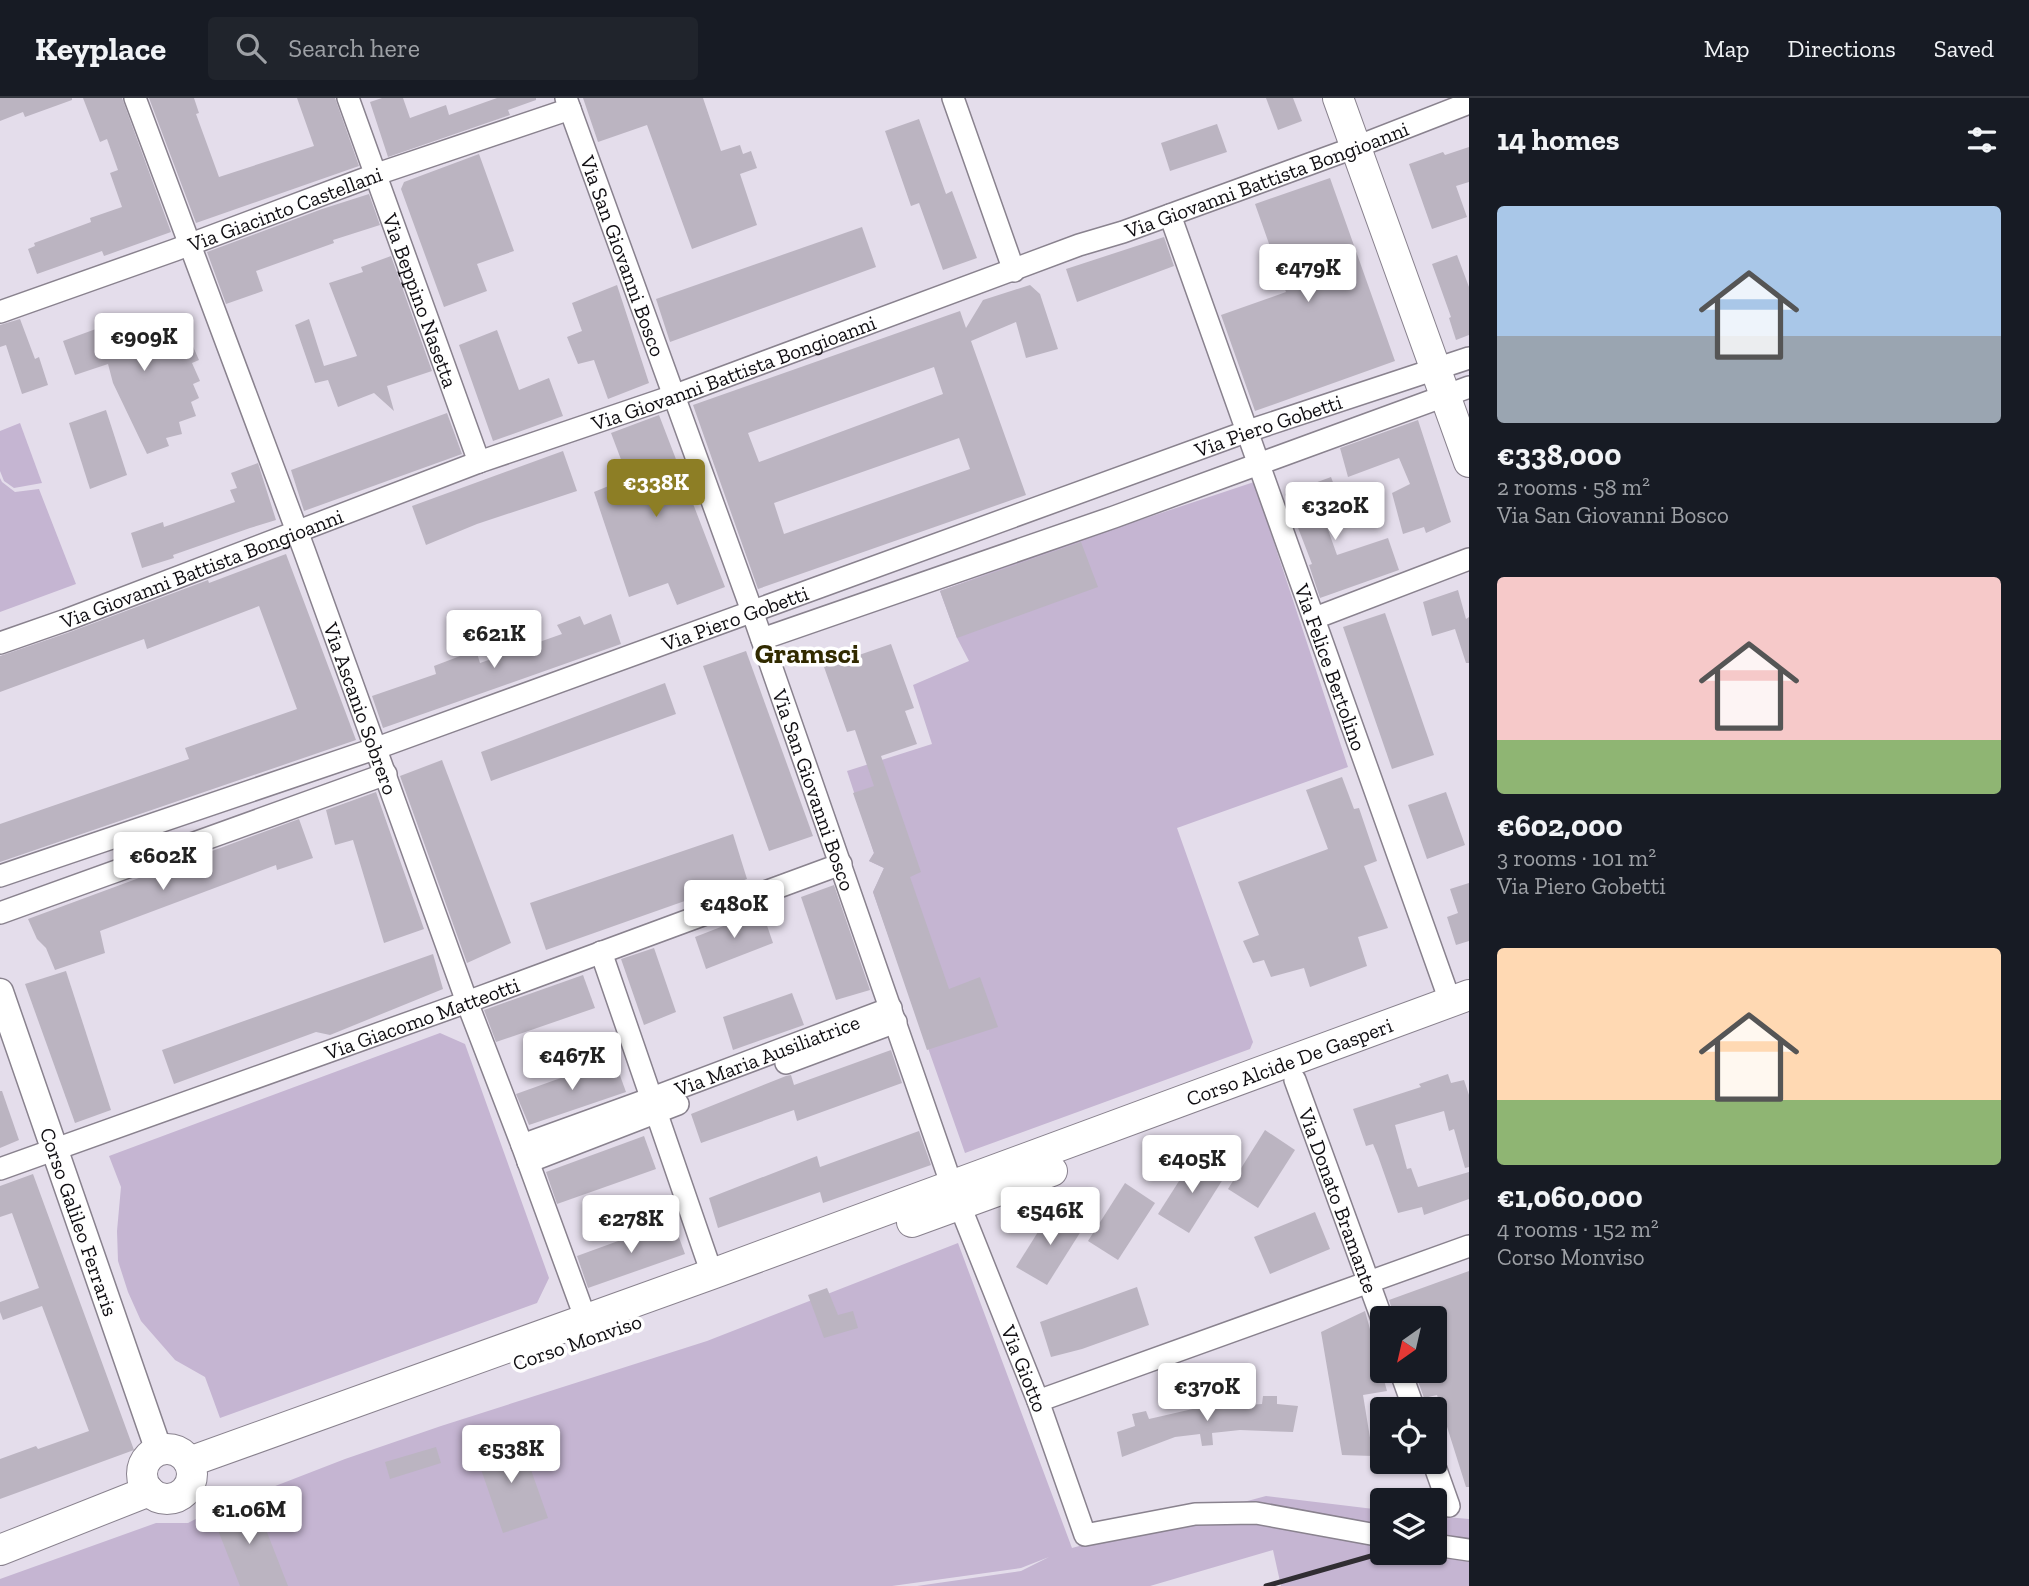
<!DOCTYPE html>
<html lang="en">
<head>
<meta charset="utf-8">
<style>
  :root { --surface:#171b24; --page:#20242c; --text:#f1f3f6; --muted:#9ea1a6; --line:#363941; --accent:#8d7e25 }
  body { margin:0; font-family:"Zilla Slab",serif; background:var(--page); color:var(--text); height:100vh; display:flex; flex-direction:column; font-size:26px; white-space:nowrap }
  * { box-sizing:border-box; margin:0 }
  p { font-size:23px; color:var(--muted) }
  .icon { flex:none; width:38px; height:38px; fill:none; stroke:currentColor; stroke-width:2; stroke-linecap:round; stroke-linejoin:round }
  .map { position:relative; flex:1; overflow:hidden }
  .side { display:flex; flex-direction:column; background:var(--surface); width:560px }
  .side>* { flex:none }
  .needle { width:46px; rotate:214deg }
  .fabs { position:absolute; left:1370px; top:1208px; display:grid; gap:14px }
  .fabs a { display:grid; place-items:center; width:77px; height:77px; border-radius:7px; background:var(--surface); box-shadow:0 2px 5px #0004; font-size:35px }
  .price { position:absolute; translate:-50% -60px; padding:0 16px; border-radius:7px; background:#fff; color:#222; font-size:23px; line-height:46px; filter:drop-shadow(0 2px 4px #0008) }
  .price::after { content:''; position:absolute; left:50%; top:42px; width:21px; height:16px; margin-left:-10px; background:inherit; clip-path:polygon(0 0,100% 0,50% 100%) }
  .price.active { background:var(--accent); color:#fff }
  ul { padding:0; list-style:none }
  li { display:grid; align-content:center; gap:14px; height:371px; padding:0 28px }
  li span { display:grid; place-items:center; height:217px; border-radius:7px; color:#555 }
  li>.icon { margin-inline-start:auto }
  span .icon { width:126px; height:126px; fill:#fffc; stroke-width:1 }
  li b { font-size:30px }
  h2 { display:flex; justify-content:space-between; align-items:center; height:84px; padding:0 28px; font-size:30px }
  header { display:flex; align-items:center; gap:42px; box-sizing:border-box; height:98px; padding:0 35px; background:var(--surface); border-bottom:2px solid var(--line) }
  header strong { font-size:33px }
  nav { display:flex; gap:38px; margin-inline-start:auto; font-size:24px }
  .search { width:490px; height:63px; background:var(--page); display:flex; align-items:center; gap:18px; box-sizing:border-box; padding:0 24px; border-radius:7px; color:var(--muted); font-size:26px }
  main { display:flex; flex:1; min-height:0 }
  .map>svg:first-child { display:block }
  .green { fill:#c5b5d2 }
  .building { fill:#bbb4c1; fill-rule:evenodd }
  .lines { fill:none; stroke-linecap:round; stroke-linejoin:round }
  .minor-casing { stroke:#89828e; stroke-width:24 }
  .tertiary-casing { stroke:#89828e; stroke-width:29 }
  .secondary-casing { stroke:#89828e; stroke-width:32 }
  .minor { stroke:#fff; stroke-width:21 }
  .tertiary { stroke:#fff; stroke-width:26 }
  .secondary { stroke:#fff; stroke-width:30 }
  .rail { stroke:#302d32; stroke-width:5 }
  .labels { text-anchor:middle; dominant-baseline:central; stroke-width:7; stroke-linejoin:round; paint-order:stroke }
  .street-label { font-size:21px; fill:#100e12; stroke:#fff }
  .district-label { font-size:28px; font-weight:bold; fill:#312a00; stroke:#fff }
</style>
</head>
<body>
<header>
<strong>Keyplace</strong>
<div class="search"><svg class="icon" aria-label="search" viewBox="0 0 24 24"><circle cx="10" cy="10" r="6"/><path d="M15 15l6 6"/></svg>Search here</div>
<nav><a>Map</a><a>Directions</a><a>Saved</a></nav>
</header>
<main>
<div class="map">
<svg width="1469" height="1488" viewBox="0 0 1469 1488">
  <rect width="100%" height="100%" fill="#e4ddeb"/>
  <!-- green -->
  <g class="green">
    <path d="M20 325 42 385 14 390 4 383 0 373V333Z"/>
    <path d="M0 380 2 384 15 394 39 391 76 486 0 514Z"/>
    <path d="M1254 384 1348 669 1177 730 1253 944 1250 951 965 1055 873 794 884 770 869 763 874 755 847 673 932 646 913 587 969 563 957 540 940 493 1080 442Z"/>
    <path d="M440 935 465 946 549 1180 537 1205 220 1320 205 1279 175 1262 141 1223 128 1194 118 1163 117 1133 121 1089 109 1058Z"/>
    <path d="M958 1145 1072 1450 1266 1398 1382 1412V1454H1435V1418L1469 1421V1488H1281L1273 1452 1150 1488H917L1021 1473 1049 1459 1021 1470 892 1488H0V1481L156 1425H188L213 1412 345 1361 441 1328 707 1243Z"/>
  </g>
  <!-- building -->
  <g class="building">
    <path d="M0 0H72V2L25 19 23 14 0 23Z"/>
    <path d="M83 0H122L171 134 104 158 102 153 37 176 28 151 35 148 34 145 91 124 90 120 122 109 110 75 118 72 107 41 100 44Z"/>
    <path d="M149 0H194L199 15 196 16 219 79 314 48 297 0H335L359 68 196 125Z"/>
    <path d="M382 0H403L410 20 446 7 449 17 497 0H536V2L508 12 510 17 388 59 370 4Z"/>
    <path d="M583 0H703L721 53 740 47 743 56 751 53 757 70 740 76 757 127 692 151 647 27 598 44Z"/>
    <path d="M1266 0H1293L1302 23 1278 32Z"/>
    <path d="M919 21 946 96 952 93 977 160 943 172 919 105 911 108 885 33Z"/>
    <path d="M1217 26 1227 54 1170 73 1161 45Z"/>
    <path d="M1469 49V84L1456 88 1467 119 1432 131 1409 66 1443 54 1445 57Z"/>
    <path d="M479 56 514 153 477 166 487 193 444 209 401 91 404 84Z"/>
    <path d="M1330 80 1395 263 1255 313 1221 217 1286 194 1255 106Z"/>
    <path d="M369 96 380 127 333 142 334 145 256 173 263 193 226 206 207 154 322 111Z"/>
    <path d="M862 129 876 169 670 244 656 201Z"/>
    <path d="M1164 139 1174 168 1077 204 1066 171Z"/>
    <path d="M1457 157 1469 189V237L1456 242 1449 220 1451 219 1432 166Z"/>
    <path d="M391 158 432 273 387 288 394 313 374 295 338 309 328 282 315 285 295 227 309 221 324 268 357 258 329 185 363 174 361 169Z"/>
    <path d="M617 187 649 285 608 301 594 262 578 266 567 239 582 233 572 205Z"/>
    <path d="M1030 187 1040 196 1058 251 1026 260 1016 224 971 243 1026 397 758 491 693 307 960 213 966 230 983 202ZM934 269 943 296 759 364 748 335ZM959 340 970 371 784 436 774 405Z"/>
    <path d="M137 216 140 224 154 218 157 227 172 221 177 235 186 233 199 262 192 265 200 283 193 286 199 300 191 304 196 318 179 324 182 336 166 340 169 348 147 356 113 285 108 266 75 277 63 243Z"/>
    <path d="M20 221 35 261 39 259 48 287 22 296 6 247 0 249V227Z"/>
    <path d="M497 232 519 292 549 280 563 318 493 343 459 247Z"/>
    <path d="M106 312 127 377 90 391 69 325Z"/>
    <path d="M447 315 462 356 304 413 291 372Z"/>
    <path d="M659 317 725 489 677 507 668 485 629 499 594 394 628 380 611 335Z"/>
    <path d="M1418 322 1451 424 1426 435 1424 429 1403 436 1392 395 1410 386 1399 360 1348 379 1340 350Z"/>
    <path d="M563 353 577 393 477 426 426 447 412 408Z"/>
    <path d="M258 365 276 422 250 430 173 457 174 460 142 470 131 435 163 424 164 429 235 404 230 392 237 390 231 375Z"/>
    <path d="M1331 379 1347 422 1327 429 1337 457 1388 440 1399 472 1320 500 1309 467 1312 466 1285 396Z"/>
    <path d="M1081 444 1098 489 957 540 940 493Z"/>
    <path d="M286 456 356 642 0 764V726L189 661 185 650 297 611 259 508 147 551 144 541 0 594V558L70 534 208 482 209 485Z"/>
    <path d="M1458 492 1466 521 1469 519V565H1466L1455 531 1432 538 1423 504Z"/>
    <path d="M1385 515 1434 657 1392 671 1343 529Z"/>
    <path d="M611 516 621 546 383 630 372 598 436 576 434 568 476 552 480 565 562 536 557 527 580 518 584 527Z"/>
    <path d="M891 546 914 610 905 613 917 646 881 658 921 774 910 779 949 891 980 879 998 929 927 952 873 794 884 770 869 763 874 755 853 695 874 688 855 632 847 634 824 569Z"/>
    <path d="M746 553 813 738 769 753 703 568Z"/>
    <path d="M665 585 676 616 491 683 481 654Z"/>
    <path d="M442 662 511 845 467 865 400 678Z"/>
    <path d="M1342 679 1354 711 1359 710 1377 763 1364 768 1388 830 1358 839 1367 868 1310 889 1304 870 1271 879 1264 862 1253 865 1243 843 1259 837 1238 784 1328 751 1306 692Z"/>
    <path d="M376 694 424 831 384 845 353 742 335 747 326 712Z"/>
    <path d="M1446 694 1465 747 1427 761 1408 707Z"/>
    <path d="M299 721 313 760 277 772 276 767 100 833 105 855 55 872 46 850 37 841 28 821Z"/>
    <path d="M733 736 747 781 546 852 530 805Z"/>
    <path d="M1469 785V843L1456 847 1447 819 1458 815 1450 791Z"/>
    <path d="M834 787 870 892 836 902 801 799Z"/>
    <path d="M762 813 773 845 706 871 695 839Z"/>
    <path d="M654 850 676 914 644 927 621 861Z"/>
    <path d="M433 856 443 891 330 937 316 934 174 986 162 952Z"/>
    <path d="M66 873 111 1012 75 1025 25 886Z"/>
    <path d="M583 877 595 910 496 944 484 912Z"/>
    <path d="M792 895 804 927 733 952 723 919Z"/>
    <path d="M891 952 902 985 797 1023 794 1012 701 1045 691 1016 786 978 791 977 794 987Z"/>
    <path d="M614 961 626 994 529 1027 516 996Z"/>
    <path d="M1448 976 1451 985 1464 982 1469 997V1069L1465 1070 1454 1031 1449 1033 1444 1013 1395 1027 1407 1071 1411 1070 1418 1089 1469 1074V1101L1424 1117 1422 1109 1398 1115 1378 1058 1373 1046 1366 1048 1353 1011 1421 989 1419 986Z"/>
    <path d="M0 993H2L19 1042 0 1050Z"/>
    <path d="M1265 1032 1295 1052 1258 1110 1228 1091Z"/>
    <path d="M919 1033 931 1067 823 1105 820 1094 718 1130 709 1100 817 1058 820 1069Z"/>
    <path d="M644 1038 656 1071 557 1106 546 1074Z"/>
    <path d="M1195 1058 1225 1078 1189 1135 1158 1116Z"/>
    <path d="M33 1076 134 1352 0 1401V1361L36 1348 38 1351 89 1333 42 1208 3 1222 0 1214V1204L39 1190 12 1115 0 1119V1088Z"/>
    <path d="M1125 1085 1155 1105 1118 1162 1088 1143Z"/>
    <path d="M1053 1110 1083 1130 1047 1187 1016 1169Z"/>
    <path d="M1315 1114 1330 1151 1270 1176 1254 1139Z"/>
    <path d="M673 1123 685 1156 588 1190 577 1158Z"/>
    <path d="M1469 1173V1389H1466L1437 1297 1424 1300 1414 1272H1435V1220H1395L1389 1202Z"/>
    <path d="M1137 1189 1149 1227 1082 1251 1051 1259 1040 1224Z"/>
    <path d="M827 1190 838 1217 853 1213 858 1230 824 1240 808 1197Z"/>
    <path d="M1365 1213 1387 1293 1363 1297 1373 1358 1342 1357 1321 1234Z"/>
    <path d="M1263 1298H1277V1306L1298 1308 1293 1334 1240 1332 1212 1335 1213 1347 1202 1348 1200 1336 1175 1339 1122 1359 1117 1334 1135 1328 1132 1316 1146 1313 1149 1321 1197 1310 1196 1303 1210 1301 1211 1309 1262 1306Z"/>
    <path d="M519 1338 548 1420 503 1435 475 1354Z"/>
    <path d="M436 1349 441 1365 390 1381 385 1364Z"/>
    <path d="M254 1401 288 1488H240L212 1417Z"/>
  </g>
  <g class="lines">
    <!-- minor casing -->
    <g class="minor-casing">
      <g id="minor">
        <path id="s1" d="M135 0 304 452 467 904 522 1047 586 1222"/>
        <path id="s2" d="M348 0 479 364"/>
        <path id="s3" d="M566 0 752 513 952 1088 1038 1303 1085 1437 1195 1416 1256 1415 1382 1438"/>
        <path d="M953 0 1014 173"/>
        <path id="s4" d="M1170 117 1450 903"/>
        <path id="s5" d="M0 214 175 152 377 76 570 11"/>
        <path d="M1315 520 1469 461"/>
        <path d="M762 541 1114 419 1469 289"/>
        <path id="s6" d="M0 545 66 522 479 364 673 298 1079 147 1123 134 1356 49 1469 5"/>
        <path id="s7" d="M0 778 377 650 1248 333 1469 260"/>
        <path d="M0 815 386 676"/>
        <path d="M601 854 712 1176"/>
        <path d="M786 965 896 924"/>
        <path id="s8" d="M1295 982 1382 1221"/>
        <path id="s9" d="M522 1047 652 1000 891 910"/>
        <path d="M528 1064 678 1006"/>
        <path id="s10" d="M0 1071 467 904 841 766"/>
        <path d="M1400 1272 1414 1311"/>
        <path d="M1038 1303 1469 1148"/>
        <path d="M1433 1363 1449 1408"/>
        <path d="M1435 1447 1469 1452"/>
      </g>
    </g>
    <!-- tertiary casing -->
    <g class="tertiary-casing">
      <g id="tertiary">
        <path id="s11" d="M0 894 159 1353"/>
      </g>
    </g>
    <!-- secondary casing -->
    <g class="secondary-casing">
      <g id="secondary">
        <path d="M1338 0 1469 364"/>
        <path d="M912 1124 1052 1073"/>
        <circle cx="167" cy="1376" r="25"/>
        <path id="s12" d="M189 1364 712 1176 1469 897"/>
        <path d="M0 1452 149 1393"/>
      </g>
    </g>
    <!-- minor -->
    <use href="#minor" class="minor"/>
    <!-- tertiary -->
    <use href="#tertiary" class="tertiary"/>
    <!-- secondary -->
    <use href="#secondary" class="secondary"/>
    <!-- rail -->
    <path class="rail" d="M1266 1488 1385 1454"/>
  </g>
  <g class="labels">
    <!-- street labels -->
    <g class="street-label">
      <text stroke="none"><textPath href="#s6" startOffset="1349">Via Giovanni Battista Bongioanni</textPath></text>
      <text stroke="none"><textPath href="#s5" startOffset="303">Via Giacinto Castellani</textPath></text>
      <text stroke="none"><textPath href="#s3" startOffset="168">Via San Giovanni Bosco</textPath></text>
      <text stroke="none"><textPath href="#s2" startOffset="215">Via Beppino Nasetta</textPath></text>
      <text stroke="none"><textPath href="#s6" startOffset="782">Via Giovanni Battista Bongioanni</textPath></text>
      <text stroke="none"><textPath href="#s7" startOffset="1346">Via Piero Gobetti</textPath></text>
      <text stroke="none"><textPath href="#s6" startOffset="215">Via Giovanni Battista Bongioanni</textPath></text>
      <text stroke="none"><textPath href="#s7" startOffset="779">Via Piero Gobetti</textPath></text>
      <text stroke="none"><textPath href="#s4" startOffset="480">Via Felice Bertolino</textPath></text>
      <text stroke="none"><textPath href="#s1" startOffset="651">Via Ascanio Sobrero</textPath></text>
      <text stroke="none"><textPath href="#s3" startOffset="735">Via San Giovanni Bosco</textPath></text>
      <text stroke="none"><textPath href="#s10" startOffset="448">Via Giacomo Matteotti</textPath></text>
      <text stroke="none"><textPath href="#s9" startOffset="261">Via Maria Ausiliatrice</textPath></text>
      <text stroke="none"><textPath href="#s12" startOffset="1171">Corso Alcide De Gasperi</textPath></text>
      <text stroke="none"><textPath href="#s8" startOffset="128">Via Donato Bramante</textPath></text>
      <text stroke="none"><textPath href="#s11" startOffset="243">Corso Galileo Ferraris</textPath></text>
      <text transform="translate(577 1244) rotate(-19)">Corso Monviso</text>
      <text stroke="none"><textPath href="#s3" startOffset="1351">Via Giotto</textPath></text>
    </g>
    <!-- district labels -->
    <g class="district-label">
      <text x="807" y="555">Gramsci</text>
    </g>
  </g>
</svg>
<div class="fabs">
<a><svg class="needle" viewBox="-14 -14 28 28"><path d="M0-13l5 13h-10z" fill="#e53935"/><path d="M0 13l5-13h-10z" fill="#9ea1a6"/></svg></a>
<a><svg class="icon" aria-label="locate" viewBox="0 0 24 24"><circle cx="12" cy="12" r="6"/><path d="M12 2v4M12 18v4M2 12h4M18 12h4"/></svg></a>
<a><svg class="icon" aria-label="layers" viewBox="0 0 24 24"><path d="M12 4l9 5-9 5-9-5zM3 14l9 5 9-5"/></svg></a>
</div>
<b class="price" style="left:1308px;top:206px">€479K</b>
<b class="price" style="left:144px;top:275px">€909K</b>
<b class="price active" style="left:656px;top:421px">€338K</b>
<b class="price" style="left:1335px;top:444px">€320K</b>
<b class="price" style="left:494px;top:572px">€621K</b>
<b class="price" style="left:163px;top:794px">€602K</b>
<b class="price" style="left:734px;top:842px">€480K</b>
<b class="price" style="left:572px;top:994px">€467K</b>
<b class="price" style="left:1192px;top:1097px">€405K</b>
<b class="price" style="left:1050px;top:1149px">€546K</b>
<b class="price" style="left:631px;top:1157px">€278K</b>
<b class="price" style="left:1207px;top:1325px">€370K</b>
<b class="price" style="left:511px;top:1387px">€538K</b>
<b class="price" style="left:249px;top:1448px">€1.06M</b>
</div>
<section class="side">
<h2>14 homes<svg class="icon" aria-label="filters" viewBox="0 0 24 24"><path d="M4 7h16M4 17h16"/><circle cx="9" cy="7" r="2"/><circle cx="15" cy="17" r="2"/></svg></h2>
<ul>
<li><span style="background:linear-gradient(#a9c7e8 60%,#9aa5b1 0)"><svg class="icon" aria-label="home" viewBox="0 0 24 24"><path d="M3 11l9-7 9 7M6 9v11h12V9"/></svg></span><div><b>€338,000</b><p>2 rooms · 58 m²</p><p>Via San Giovanni Bosco</p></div></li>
<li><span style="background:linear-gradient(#f6c9c9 75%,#8fb573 0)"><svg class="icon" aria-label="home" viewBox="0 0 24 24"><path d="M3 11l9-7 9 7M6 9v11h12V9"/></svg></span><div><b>€602,000</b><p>3 rooms · 101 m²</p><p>Via Piero Gobetti</p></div></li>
<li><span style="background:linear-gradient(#ffd9b3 70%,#8fb573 0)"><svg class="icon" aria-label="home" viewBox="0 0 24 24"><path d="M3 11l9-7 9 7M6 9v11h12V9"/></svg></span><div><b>€1,060,000</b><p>4 rooms · 152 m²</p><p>Corso Monviso</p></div></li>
</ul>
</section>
</main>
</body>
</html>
